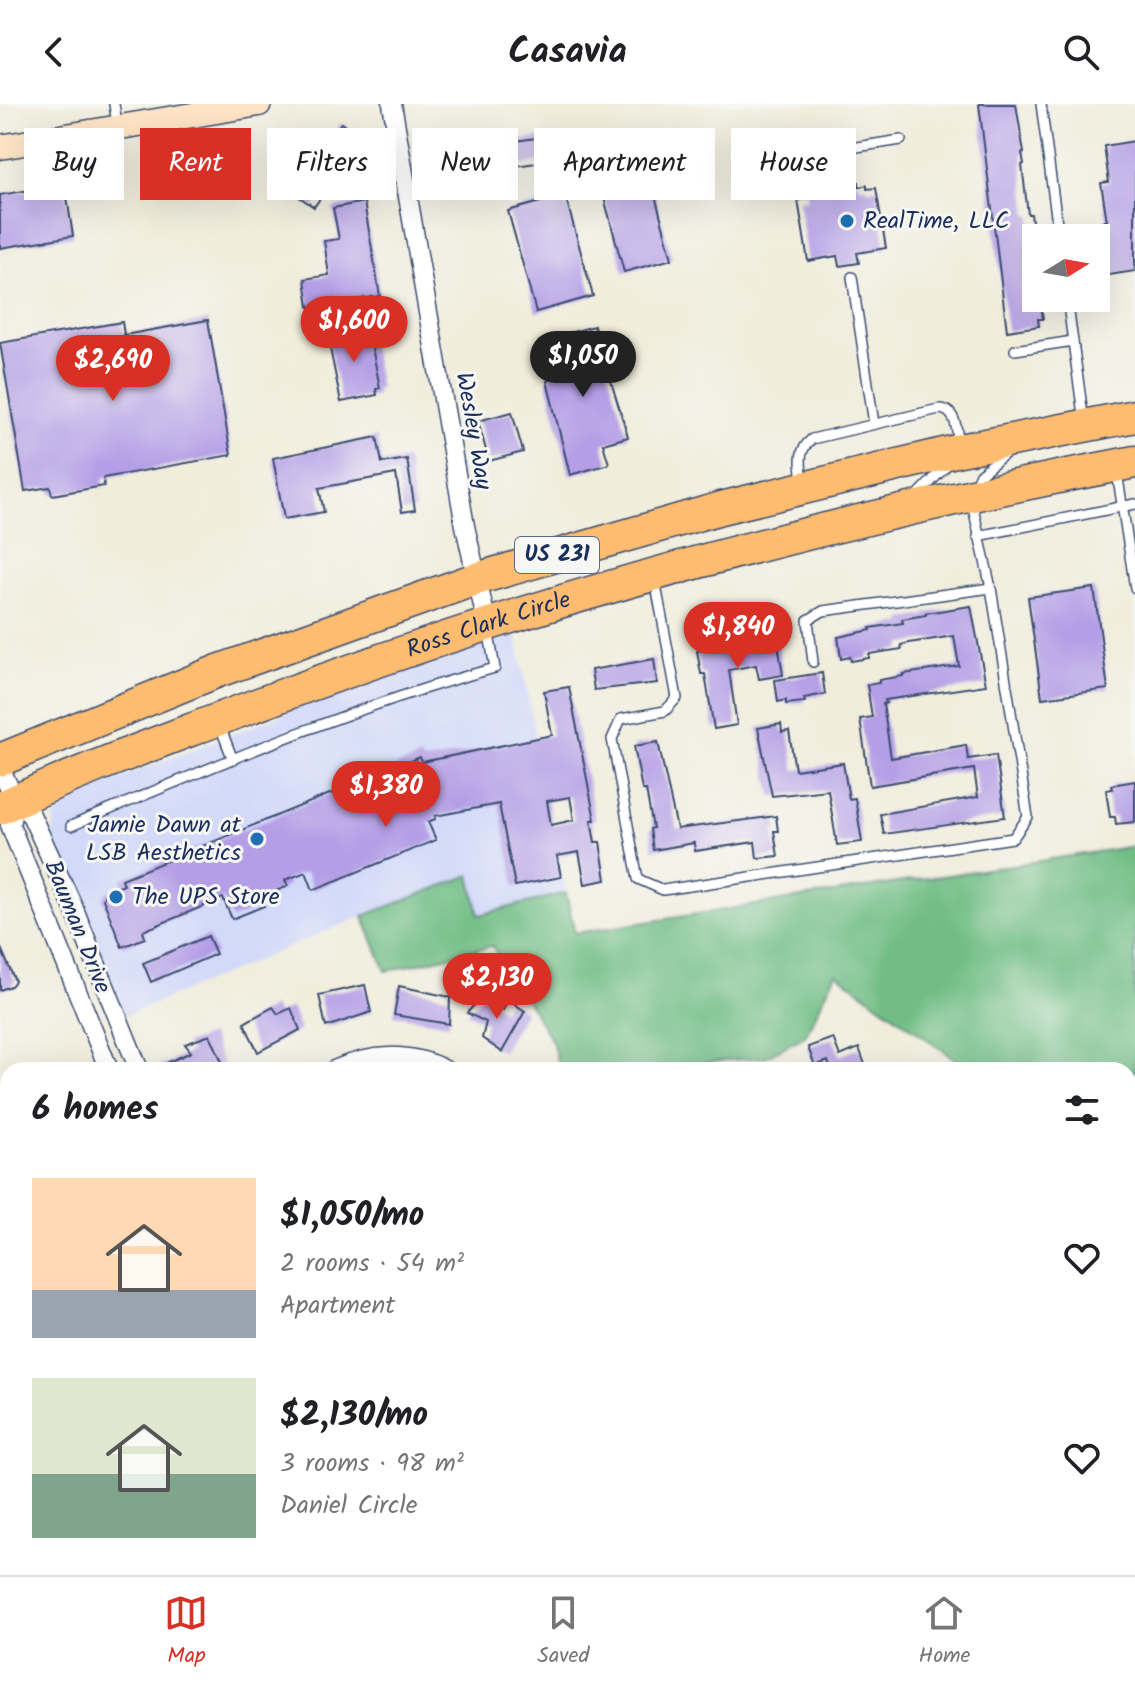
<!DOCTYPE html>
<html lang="en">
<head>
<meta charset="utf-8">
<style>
  :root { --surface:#fff; --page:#f2f2f2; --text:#202124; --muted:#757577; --line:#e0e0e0; --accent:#d93025 }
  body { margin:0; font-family:Kalam,sans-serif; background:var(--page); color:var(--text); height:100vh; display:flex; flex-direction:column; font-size:30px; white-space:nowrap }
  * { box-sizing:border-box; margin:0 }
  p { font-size:26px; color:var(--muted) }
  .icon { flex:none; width:44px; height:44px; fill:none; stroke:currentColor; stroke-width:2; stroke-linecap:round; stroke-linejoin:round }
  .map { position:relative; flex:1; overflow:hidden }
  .sheet { position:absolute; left:0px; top:958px; width:1136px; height:514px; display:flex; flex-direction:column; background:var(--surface); border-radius:24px 24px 0 0; box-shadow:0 8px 32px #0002 }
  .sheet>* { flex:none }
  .guide { position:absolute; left:24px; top:24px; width:1088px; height:72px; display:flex; gap:16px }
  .needle { width:52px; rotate:79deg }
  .tools { position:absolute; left:1022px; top:120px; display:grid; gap:16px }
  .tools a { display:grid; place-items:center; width:88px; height:88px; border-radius:0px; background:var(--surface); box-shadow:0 8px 32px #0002; font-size:40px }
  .price { position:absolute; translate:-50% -68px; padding:0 18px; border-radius:28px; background:var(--accent); color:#fff; font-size:26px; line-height:52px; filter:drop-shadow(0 2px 4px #0008) }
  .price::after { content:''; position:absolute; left:50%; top:48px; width:24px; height:18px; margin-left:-12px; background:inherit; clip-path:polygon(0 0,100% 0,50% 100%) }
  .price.current { background:#222; color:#fff }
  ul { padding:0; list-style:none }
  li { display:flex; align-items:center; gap:24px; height:200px; padding:0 32px }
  li span { display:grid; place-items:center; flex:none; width:224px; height:160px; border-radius:0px; color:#555 }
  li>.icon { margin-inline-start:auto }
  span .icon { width:96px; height:96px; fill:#fffc; stroke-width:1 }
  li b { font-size:34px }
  h2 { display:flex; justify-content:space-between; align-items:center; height:96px; padding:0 32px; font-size:34px }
  .chip { padding:0 28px; border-radius:0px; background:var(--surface); box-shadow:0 8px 32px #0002; font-size:28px; line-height:72px }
  .chip.current { background:var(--accent); color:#fff }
  header { display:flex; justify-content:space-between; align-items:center; height:104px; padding:0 32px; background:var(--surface); font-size:36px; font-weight:600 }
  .menu { display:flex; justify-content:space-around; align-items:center; height:112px; border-top:2px solid var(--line); background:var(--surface); font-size:22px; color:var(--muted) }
  .menu a { display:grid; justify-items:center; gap:4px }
  .menu .current { color:var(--accent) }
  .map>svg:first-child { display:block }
  .built { fill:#d2d9f9 }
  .forest { fill:#71bd85; stroke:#467672; stroke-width:2 }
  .building { fill:#b49ee6; fill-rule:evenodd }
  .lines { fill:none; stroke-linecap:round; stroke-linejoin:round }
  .lane-casing { stroke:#3b4c71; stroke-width:12 }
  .street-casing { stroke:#3b4c71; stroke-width:21 }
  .secondary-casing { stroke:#3b4c71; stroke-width:27 }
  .highway-casing { stroke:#3b4c71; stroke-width:35 }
  .lane { stroke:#fff; stroke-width:9 }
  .street { stroke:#fff; stroke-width:18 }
  .secondary { stroke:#fee4c5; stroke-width:24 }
  .highway { stroke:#fdbc6f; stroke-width:32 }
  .poi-dot { fill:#1f6fb2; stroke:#f6f6f2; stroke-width:3 }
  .labels { text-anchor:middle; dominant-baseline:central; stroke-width:6; stroke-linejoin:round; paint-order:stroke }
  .shield { fill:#f6f6f2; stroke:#5d6b8a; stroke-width:2 }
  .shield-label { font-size:22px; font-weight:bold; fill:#1b2f5e }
  .poi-label { font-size:24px; fill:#1b2f5e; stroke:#f6f6f2; text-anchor:start }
  .street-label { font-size:24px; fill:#1b2f5e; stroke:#f6f6f2 }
</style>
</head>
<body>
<header><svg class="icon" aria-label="back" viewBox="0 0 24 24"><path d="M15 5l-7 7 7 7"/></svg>Casavia<svg class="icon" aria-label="search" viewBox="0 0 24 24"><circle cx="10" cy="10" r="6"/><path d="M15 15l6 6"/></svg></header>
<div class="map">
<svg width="1135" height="1471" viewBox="0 0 1135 1471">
  <rect width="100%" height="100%" fill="#f6f6f2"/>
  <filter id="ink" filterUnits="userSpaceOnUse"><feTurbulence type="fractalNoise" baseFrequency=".0125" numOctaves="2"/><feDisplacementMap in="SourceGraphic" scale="16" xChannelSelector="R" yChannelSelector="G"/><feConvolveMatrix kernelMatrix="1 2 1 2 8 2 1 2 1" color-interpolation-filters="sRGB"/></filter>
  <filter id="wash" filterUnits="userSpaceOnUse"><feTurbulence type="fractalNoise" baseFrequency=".006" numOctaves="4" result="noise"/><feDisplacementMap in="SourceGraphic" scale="32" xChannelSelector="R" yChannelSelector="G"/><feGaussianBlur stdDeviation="1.8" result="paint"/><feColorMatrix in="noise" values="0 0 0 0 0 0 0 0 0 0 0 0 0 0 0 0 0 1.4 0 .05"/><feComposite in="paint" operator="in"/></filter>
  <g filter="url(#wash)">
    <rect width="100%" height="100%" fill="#f0eddb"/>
    <!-- built -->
    <g class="built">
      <path d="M516 529 566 789 479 811 470 771 363 812 125 912 53 738 54 714 60 702 69 694 359 580Z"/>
      <path d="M289 1464H670L671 1471H297Z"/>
    </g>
    <!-- forest -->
    <path class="forest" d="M1135 742V967L1128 971V966H970L836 869 805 932 765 953 659 963 658 966H560L552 937 492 842 386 867 363 812 470 771 479 811 566 789 575 829Z"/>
    <g id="blocks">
      <!-- building -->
      <g class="building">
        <path d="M979 0H1016L1024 49H1022L1024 60 1022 61 1028 110H1031L1036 147V194H1040L1043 215H1038L1039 222 1007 227Z"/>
        <path d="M341 19 367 37 359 49 346 40 336 55 323 46Z"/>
        <path d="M807 27 809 42H818L791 46 789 30Z"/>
        <path d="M549 32H556L561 55 484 67 481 48 501 44 500 41 509 38Z"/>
        <path d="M1135 37V167L1102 172 1096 130 1104 129 1102 117H1107L1101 79 1109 78 1104 42Z"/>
        <path d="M298 55 331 79 314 103 281 80Z"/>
        <path d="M820 56 823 76 848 72 849 80 859 78V83L867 81V85L876 84 886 144 857 149 859 159 839 162 837 152 808 157 798 96 806 95 807 91 803 66 794 67 793 61Z"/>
        <path d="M646 58 672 155 624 168 598 71Z"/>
        <path d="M65 80 73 132 0 144V91Z"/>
        <path d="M565 91 593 192 536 208 508 107Z"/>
        <path d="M364 98 380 192 309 203 305 175 329 171 324 137 339 135 333 104Z"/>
        <path d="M208 216 231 351 103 374 104 382 52 391 50 383 25 387 0 239 122 218 124 231Z"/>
        <path d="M594 222 628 333 603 340 609 360 570 371 547 277 551 275 540 237Z"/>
        <path d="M364 223 365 229 369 228 380 284 376 285 377 291 341 298 327 230Z"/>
        <path d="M512 308 523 348 489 357 478 317Z"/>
        <path d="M377 333 382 359 407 355 415 406 402 408 396 370 319 384 324 408 284 415 273 354Z"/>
        <path d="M1094 484 1108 585 1042 594 1028 493Z"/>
        <path d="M971 502 986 581 885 596 886 599 883 600 891 654 966 641 968 655 996 651 1005 713 884 730 880 710 978 693 974 665 870 682 860 615 872 613 867 581 879 579V576L903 572V570L959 562 954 532 909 539 901 541 902 545 869 550V554L851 557 850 553 841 555 838 533 871 526 870 524 903 519 902 515 926 511V509Z"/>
        <path d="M775 521 783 571 759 575 756 561 729 566 737 621 714 625 705 570H701L697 547 753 538 751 525Z"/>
        <path d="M654 555 657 579 594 586 591 566Z"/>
        <path d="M822 569 825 590 804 594 805 598 786 600V596L778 598 775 576Z"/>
        <path d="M569 583 595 716H591L595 738H600L606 776 585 780 579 748 557 752 561 773 515 782 499 700 435 712V715L428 718 436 736 313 786 306 768 285 776 288 782 260 794 264 802 232 815 223 794 143 827 145 834 122 843 103 795 106 788 124 781 122 775 420 653 422 658 552 631 544 587ZM570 693 574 716 551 721 547 697Z"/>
        <path d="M781 620 782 628 789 627 795 666 843 659 849 695 855 694 862 738 837 741 828 686 772 692 758 624Z"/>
        <path d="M658 638 677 725 776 712 778 727H774L778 752 757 754 755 738 695 747 694 739 653 746 650 725 653 724 646 686H642L634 642Z"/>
        <path d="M1135 677V718L1116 720 1115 713H1110L1106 686 1112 685 1111 681Z"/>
        <path d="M208 832 216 850 151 878 143 859Z"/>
        <path d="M0 842 15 877 11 882 0 886Z"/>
        <path d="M365 881 371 908 326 923 319 891Z"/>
        <path d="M399 882 450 893 449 920 394 911Z"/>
        <path d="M483 891 503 906 508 896 525 907 502 948 482 934 486 918 467 909Z"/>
        <path d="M273 903 278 910 291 904 300 926 258 948 244 919Z"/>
        <path d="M210 931 223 960 211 966H151L191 948 185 940Z"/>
        <path d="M833 934 840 952 859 944 867 966H831L828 957 815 962 808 943Z"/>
      </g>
    </g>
  </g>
  <g filter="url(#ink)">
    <use href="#blocks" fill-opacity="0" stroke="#3b4c71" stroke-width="2"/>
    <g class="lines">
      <!-- lane casing -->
      <g class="lane-casing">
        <g id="lane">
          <path d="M114 0 117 20"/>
          <path d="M1041 0 1059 134"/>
          <path d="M762 58 901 36"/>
          <path d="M852 173 874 320"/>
          <path d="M1067 194 1084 318"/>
          <path d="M1015 246 1073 237"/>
          <path d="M1117 368 1135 484"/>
          <path d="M803 377C801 359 797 347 812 335L939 305C957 305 957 328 959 343"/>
          <path d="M973 385 980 370 1006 349"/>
          <path d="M916 393 950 358"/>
          <path d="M978 432 1135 400"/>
          <path d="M655 476 677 594 665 607 621 615 612 635 638 775 663 786 1013 734 1028 713 991 484 972 399"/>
          <path d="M813 558 808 516 823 507 991 484"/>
          <path d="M220 622 233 656"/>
          <path d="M71 722C209 664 350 603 495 564L488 525"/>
        </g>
      </g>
      <!-- street casing -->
      <g class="street-casing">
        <g id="street">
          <path d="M392 0 465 422 487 520"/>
          <path d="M0 663 15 697 31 711 72 800 139 966"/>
          <path d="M15 697 10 721 109 966"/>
          <path d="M334 966C370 950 409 947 445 966"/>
          <path d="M0 1103 8 1099"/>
          <path d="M0 1355 8 1358"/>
          <path d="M266 1464 274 1471"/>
          <path d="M679 1464 680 1471"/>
          <path d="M831 1464 835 1471"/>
          <path d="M1118 1471 1135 1465"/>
        </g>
      </g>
      <!-- secondary casing -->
      <g class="secondary-casing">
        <path id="secondary" d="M0 43 259 0"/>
      </g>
      <!-- highway casing -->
      <g class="highway-casing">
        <g id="highway">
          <path d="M0 656 218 567 476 475 721 404 960 346 1135 312"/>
          <path id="s1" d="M0 704C76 668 157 639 235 609 527 497 828 416 1135 358"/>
        </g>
      </g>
      <!-- lane -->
      <use href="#lane" class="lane"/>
      <!-- street -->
      <use href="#street" class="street"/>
      <!-- secondary -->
      <use href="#secondary" class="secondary"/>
      <!-- highway -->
      <use href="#highway" class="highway"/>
    </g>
  </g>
  <!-- markers -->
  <g class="poi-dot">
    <circle cx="847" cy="117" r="8"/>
    <circle cx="257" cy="735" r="8"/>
    <circle cx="116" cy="793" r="8"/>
  </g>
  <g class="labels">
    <!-- shield labels -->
    <rect class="shield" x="515" y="433" width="84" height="36" rx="6"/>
    <g class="shield-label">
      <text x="557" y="451">US 231</text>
    </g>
    <!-- poi labels -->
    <g class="poi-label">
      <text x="863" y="117">RealTime, LLC</text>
      <text x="241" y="721" text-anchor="end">Jamie Dawn at<tspan x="241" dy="28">LSB Aesthetics</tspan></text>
      <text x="132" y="793">The UPS Store</text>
    </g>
    <!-- street labels -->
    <g class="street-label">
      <text transform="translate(473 327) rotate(80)">Wesley Way</text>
      <text stroke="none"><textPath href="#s1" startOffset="522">Ross Clark Circle</textPath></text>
      <text transform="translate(77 823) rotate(68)">Bauman Drive</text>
    </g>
  </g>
</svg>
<div class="tools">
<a><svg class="needle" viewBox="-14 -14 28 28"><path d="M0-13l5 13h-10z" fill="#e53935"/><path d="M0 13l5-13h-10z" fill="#757577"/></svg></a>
</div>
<b class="price" style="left:354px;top:260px">$1,600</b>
<b class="price current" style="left:583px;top:295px">$1,050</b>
<b class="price" style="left:113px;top:299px">$2,690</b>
<b class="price" style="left:738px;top:566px">$1,840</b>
<b class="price" style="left:386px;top:725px">$1,380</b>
<b class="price" style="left:497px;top:917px">$2,130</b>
<div class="guide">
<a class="chip">Buy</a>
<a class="chip current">Rent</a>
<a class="chip">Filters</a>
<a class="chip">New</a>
<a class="chip">Apartment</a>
<a class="chip">House</a>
</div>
<section class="sheet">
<h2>6 homes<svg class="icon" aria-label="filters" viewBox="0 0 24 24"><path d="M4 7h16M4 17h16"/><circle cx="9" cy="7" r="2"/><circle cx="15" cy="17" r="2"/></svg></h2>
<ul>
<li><span style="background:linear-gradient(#ffd9b3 70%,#9aa5b1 0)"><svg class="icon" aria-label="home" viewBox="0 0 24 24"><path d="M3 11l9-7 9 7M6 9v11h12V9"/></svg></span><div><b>$1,050/mo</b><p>2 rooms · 54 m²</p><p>Apartment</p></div><svg class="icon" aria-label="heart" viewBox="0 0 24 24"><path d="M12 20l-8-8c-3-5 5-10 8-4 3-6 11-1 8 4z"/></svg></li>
<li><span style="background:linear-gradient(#dfe7d0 60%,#7fa58c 0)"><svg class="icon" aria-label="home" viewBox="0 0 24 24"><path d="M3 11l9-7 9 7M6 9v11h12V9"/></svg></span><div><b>$2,130/mo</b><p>3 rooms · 98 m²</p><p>Daniel Circle</p></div><svg class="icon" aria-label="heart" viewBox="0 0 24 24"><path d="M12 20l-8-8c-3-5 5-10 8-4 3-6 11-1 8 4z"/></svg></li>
</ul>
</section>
</div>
<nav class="menu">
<a class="current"><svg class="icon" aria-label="map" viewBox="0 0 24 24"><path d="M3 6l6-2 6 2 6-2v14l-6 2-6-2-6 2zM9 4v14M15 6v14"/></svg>Map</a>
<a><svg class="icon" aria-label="saved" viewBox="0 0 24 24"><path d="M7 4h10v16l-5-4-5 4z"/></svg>Saved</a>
<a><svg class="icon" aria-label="home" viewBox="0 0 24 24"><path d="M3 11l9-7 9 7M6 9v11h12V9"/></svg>Home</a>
</nav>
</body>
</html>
